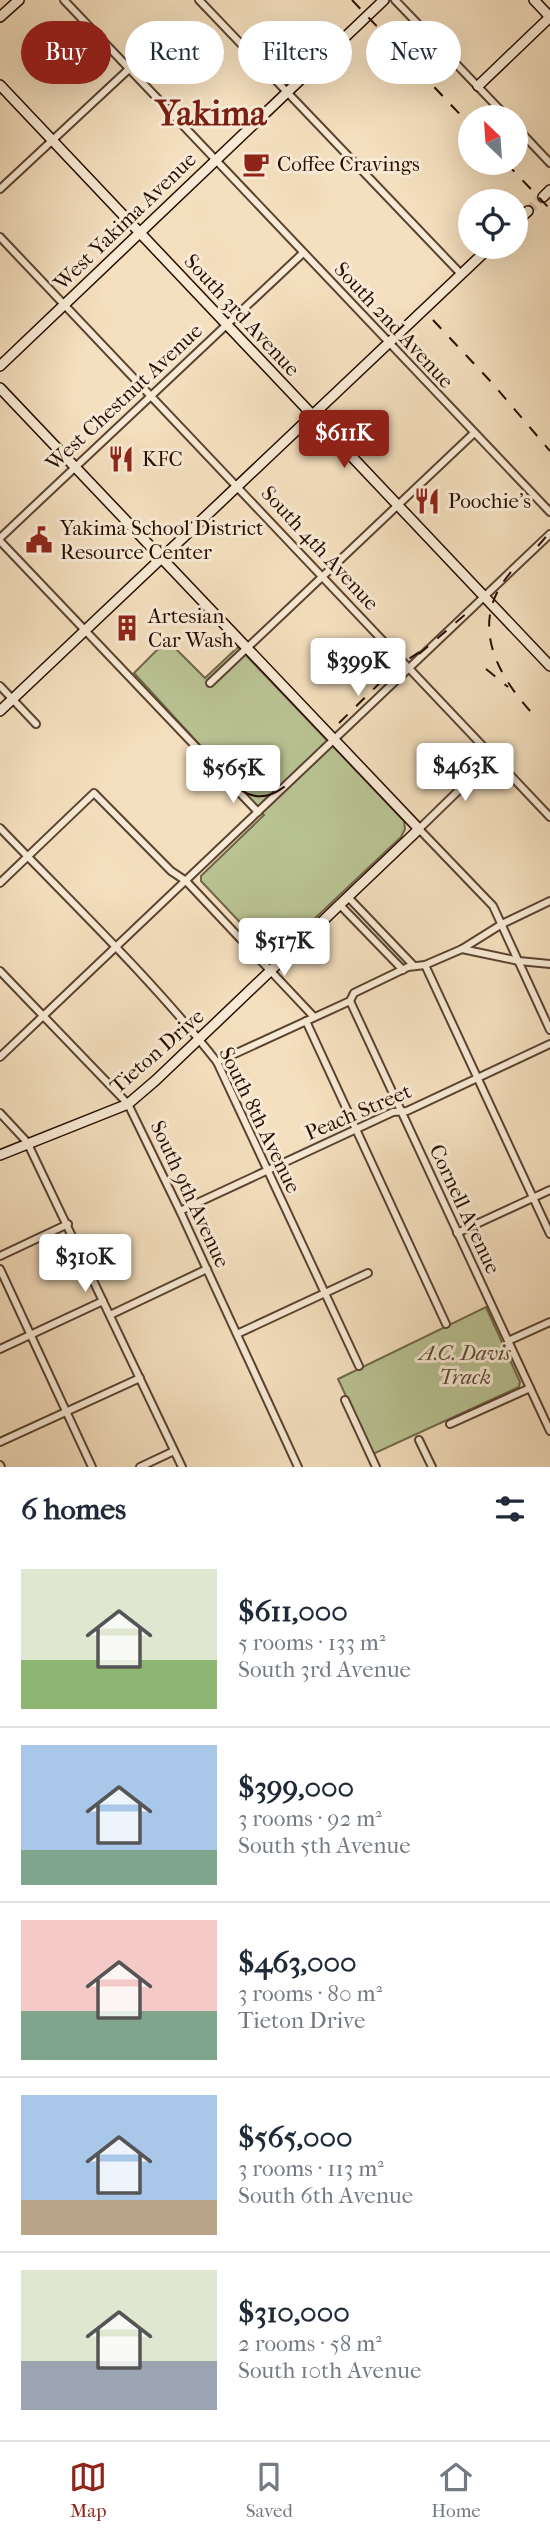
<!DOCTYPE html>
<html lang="en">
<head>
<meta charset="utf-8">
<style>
  :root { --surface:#fff; --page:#f2f2f3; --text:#1f2937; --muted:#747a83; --line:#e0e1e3; --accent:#8f2418 }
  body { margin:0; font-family:"IM FELL French Canon",serif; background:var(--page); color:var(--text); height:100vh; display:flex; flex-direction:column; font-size:26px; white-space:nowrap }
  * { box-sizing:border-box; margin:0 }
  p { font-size:23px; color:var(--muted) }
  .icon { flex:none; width:38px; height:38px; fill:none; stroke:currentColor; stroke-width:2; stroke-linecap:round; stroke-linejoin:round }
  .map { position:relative; height:1467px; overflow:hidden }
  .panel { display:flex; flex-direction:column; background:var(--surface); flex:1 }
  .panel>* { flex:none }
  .hud { position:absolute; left:21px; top:21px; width:509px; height:63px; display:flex; gap:14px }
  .needle { width:46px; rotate:335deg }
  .buttons { position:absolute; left:458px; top:105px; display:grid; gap:14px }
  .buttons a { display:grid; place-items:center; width:70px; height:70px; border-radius:50%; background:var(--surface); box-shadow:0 7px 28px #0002; font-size:35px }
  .price { position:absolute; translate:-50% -60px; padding:0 16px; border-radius:7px; background:#fff; color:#222; font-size:23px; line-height:46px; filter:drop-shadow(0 2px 4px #0008) }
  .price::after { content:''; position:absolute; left:50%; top:42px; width:21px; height:16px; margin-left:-10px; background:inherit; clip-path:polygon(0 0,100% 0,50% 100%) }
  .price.current { background:var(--accent); color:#fff }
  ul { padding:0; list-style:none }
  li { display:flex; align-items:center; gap:21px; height:175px; padding:0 21px }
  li+li { border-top:2px solid var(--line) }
  li span { display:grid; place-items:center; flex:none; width:196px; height:140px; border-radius:0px; color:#555 }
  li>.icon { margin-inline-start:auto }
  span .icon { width:84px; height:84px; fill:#fffc; stroke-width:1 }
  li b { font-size:30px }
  h2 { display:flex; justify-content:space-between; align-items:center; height:84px; padding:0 21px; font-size:30px }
  .chip { padding:0 24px; border-radius:32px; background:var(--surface); box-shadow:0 7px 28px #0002; font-size:24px; line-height:63px }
  .chip.current { background:var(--accent); color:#fff }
  .tab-bar { display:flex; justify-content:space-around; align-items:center; height:98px; border-top:2px solid var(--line); background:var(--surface); font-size:19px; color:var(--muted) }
  .tab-bar a { display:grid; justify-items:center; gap:4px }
  .tab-bar .current { color:var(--accent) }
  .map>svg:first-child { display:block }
  .green { fill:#b9c293; stroke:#70684a; stroke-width:2 }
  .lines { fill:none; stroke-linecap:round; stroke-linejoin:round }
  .secondary-tunnel { stroke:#d5c0a2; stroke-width:9; stroke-dasharray:9 4.5; stroke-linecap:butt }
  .street-casing { stroke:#5b4231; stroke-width:10 }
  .secondary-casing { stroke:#280d02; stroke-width:12 }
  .street { stroke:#f8ead5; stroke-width:6 }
  .secondary { stroke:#f8ead5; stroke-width:9 }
  .tram { stroke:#280d02; stroke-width:2 }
  .rail { stroke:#280d02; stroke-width:2; stroke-dasharray:12 12; stroke-linecap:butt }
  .labels { text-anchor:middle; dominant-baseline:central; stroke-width:6; stroke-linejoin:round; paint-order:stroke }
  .poi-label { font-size:21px; fill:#280d02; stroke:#f8ead5; text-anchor:start }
  .street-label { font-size:21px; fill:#280d02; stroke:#f8ead5 }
  .park-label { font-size:21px; font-style:italic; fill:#5b4c35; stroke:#f8ead5 }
  .town-label { font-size:35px; font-weight:bold; fill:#7a1f14; stroke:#f8ead5 }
</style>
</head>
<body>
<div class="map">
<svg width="550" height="1467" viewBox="0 0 550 1467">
  <rect width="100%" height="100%" fill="#f4dfbe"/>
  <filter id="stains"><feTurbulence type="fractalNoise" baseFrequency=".00286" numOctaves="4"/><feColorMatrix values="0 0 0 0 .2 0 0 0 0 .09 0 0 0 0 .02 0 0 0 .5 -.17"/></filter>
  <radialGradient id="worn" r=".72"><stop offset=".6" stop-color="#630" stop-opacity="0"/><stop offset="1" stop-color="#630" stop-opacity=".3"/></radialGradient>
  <!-- green -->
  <g class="green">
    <path d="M167 640 205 678 238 647 404 821 405 829 401 837 275 956 270 954 201 881V876L264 815 134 673Z"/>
    <path d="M486 1307 520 1382 519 1387 373 1454 338 1379Z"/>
  </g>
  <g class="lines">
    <!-- secondary-tunnel -->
    <path class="secondary-tunnel" d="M528 211 543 197"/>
    <!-- street casing -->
    <g class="street-casing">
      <g id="street">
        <path d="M64 0 550 512"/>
        <path d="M199 0 461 274"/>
        <path d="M395 0 507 117"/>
        <path d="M516 127 550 163"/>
        <path d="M0 189 130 68"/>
        <path d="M0 237 550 817"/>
        <path d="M0 538 303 253"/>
        <path d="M0 541 258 812"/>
        <path d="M210 683 473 434"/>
        <path d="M0 686 36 724"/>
        <path d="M492 758 419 829 493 906 550 1030"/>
        <path d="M0 828C73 904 152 979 217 1062L359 1366"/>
        <path d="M0 883 94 793 171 871 186 881 314 1017"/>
        <path d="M348 897 414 966"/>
        <path d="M340 905 403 970"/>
        <path d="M462 949 519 961 550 964"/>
        <path d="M425 965 550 1234"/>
        <path d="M0 971 128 1104 180 1211 298 1467"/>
        <path d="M350 1001 550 1431"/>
        <path d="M306 1021 446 1324"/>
        <path d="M0 1057 550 534"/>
        <path d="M217 1062 350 1001 354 993 408 967 425 965 462 949 502 924 550 901"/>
        <path d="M0 1113 27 1142 182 1467"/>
        <path d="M180 1211 393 1112 407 1111 550 1044"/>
        <path d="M457 1233 550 1190"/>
        <path d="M0 1256 68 1224"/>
        <path d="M0 1269 92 1467"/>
        <path d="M110 1315 207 1269"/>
        <path d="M237 1334 368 1273"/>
        <path d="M508 1341 550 1322"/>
        <path d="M0 1349 103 1301"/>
        <path d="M345 1400 376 1467"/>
        <path d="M450 1424 530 1388"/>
        <path d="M419 1440 432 1467"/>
        <path d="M0 1442 140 1378"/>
        <path d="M0 1465 1 1467"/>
        <path d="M140 1467 174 1451"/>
      </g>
    </g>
    <!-- secondary casing -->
    <g class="secondary-casing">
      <g id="secondary">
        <path d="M534 0 550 17"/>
        <path d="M0 17 19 0"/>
        <path d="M0 85 550 666"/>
        <path d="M478 86 550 17"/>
        <path d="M543 197 550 190"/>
        <path d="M516 222 528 211"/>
        <path d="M0 366 384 0"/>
        <path d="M0 388 419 829 156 1080 128 1104 0 1155"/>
        <path d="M0 711 490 247"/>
      </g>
    </g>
    <!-- street -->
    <use href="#street" class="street"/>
    <!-- secondary -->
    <use href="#secondary" class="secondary"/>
    <!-- tram -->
    <path class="tram" d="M227 779C245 797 263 803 284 787"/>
    <!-- rail -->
    <g class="rail">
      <path d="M352 0 471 126"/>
      <path d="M506 163 550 209"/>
      <path d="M433 320 493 384 550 451"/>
      <path d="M538 546 550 532"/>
      <path d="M511 572C469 620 494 671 531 712"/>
      <path d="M419 654 467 613"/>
      <path d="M486 669 508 687"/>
      <path d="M339 723 395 668 427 647"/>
    </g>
  </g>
  <!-- icons -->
  <defs>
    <g id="cafe-bare" transform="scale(2.1)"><path d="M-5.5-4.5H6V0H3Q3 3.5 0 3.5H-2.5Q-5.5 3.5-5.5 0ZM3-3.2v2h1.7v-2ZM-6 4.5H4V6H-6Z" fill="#8f2418" stroke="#f8ead5" stroke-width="2.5" paint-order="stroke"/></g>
    <g id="restaurant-bare" transform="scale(2.1)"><path d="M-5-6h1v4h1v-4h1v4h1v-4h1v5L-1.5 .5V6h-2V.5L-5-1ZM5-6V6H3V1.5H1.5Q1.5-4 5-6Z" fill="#8f2418" stroke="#f8ead5" stroke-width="2.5" paint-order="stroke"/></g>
    <g id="civic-bare" transform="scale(2.1)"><path d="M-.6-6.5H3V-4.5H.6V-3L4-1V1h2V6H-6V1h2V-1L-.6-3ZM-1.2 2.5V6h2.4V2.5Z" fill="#8f2418" stroke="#f8ead5" stroke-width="2.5" paint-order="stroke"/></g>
    <g id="building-bare" transform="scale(2.1)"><path d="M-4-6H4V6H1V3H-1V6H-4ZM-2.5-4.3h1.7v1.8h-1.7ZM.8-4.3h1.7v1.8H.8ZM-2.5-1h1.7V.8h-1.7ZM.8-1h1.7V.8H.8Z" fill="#8f2418" stroke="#f8ead5" stroke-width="2.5" paint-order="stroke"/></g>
  </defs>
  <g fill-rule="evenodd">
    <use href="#cafe-bare" x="256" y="164"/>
    <use href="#restaurant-bare" x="121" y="459"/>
    <use href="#restaurant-bare" x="427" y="501"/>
    <use href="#civic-bare" x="39" y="540"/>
    <use href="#building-bare" x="127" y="628"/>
  </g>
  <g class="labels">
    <!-- poi labels -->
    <g class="poi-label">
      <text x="277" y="164">Coffee Cravings</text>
      <text x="142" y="459">KFC</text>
      <text x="448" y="501">Poochie's</text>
      <text x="60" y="528">Yakima School District<tspan x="60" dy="24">Resource Center</tspan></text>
      <text x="148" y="616">Artesian<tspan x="148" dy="24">Car Wash</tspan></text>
    </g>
    <!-- street labels -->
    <g class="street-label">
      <text transform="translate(125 221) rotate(-44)">West Yakima Avenue</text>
      <text transform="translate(242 315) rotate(47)">South 3rd Avenue</text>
      <text transform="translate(394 325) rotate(47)">South 2nd Avenue</text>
      <text transform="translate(124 397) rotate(-43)">West Chestnut Avenue</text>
      <text transform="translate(320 548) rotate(47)">South 4th Avenue</text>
      <text transform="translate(157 1051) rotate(-41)">Tieton Drive</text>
      <text transform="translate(358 1112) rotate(-23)">Peach Street</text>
      <text transform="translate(260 1120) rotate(64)">South 8th Avenue</text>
      <text transform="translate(190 1194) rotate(65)">South 9th Avenue</text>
      <text transform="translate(465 1209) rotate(65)">Cornell Avenue</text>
    </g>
    <!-- park labels -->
    <g class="park-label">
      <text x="465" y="1353">A.C. Davis<tspan x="465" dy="24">Track</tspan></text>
    </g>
    <!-- town labels -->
    <g class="town-label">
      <text x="211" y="113">Yakima</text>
    </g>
  </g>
  <rect width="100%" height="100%" filter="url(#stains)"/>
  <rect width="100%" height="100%" fill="url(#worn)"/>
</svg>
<div class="buttons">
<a><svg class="needle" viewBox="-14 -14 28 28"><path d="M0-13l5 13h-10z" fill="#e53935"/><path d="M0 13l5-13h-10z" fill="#747a83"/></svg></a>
<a><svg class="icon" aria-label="locate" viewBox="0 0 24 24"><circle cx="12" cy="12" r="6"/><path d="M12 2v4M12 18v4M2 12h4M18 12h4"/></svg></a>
</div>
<b class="price current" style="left:344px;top:470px">$611K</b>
<b class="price" style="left:358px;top:698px">$399K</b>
<b class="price" style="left:465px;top:803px">$463K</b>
<b class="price" style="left:233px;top:805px">$565K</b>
<b class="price" style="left:284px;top:978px">$517K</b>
<b class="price" style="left:85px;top:1294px">$310K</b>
<div class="hud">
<a class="chip current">Buy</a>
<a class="chip">Rent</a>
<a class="chip">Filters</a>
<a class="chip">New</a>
</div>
</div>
<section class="panel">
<h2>6 homes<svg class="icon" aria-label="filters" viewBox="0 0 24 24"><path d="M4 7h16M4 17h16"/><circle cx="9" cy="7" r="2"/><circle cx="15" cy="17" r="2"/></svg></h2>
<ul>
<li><span style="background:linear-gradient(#dfe7d0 65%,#8fb573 0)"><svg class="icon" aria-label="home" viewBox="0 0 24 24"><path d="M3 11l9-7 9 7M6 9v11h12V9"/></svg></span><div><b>$611,000</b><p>5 rooms · 133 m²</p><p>South 3rd Avenue</p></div></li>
<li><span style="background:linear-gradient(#a9c7e8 75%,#7fa58c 0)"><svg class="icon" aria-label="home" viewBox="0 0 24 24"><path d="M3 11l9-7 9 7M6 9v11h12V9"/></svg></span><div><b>$399,000</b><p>3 rooms · 92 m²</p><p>South 5th Avenue</p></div></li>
<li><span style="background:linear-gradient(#f6c9c9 65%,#7fa58c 0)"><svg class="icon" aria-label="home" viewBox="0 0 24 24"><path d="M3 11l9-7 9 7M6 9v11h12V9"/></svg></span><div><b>$463,000</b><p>3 rooms · 80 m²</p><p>Tieton Drive</p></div></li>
<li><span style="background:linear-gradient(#a9c7e8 75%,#b9a48a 0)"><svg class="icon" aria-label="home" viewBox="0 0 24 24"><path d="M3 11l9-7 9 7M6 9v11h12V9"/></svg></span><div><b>$565,000</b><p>3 rooms · 113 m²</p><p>South 6th Avenue</p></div></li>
<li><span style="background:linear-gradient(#dfe7d0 65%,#9aa5b1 0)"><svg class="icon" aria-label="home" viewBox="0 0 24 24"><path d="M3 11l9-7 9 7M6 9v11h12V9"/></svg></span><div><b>$310,000</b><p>2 rooms · 58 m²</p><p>South 10th Avenue</p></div></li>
</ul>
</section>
<nav class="tab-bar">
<a class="current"><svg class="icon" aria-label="map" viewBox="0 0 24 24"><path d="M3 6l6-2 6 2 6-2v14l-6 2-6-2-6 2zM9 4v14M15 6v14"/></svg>Map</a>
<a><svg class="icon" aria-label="saved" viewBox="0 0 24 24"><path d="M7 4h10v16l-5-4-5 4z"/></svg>Saved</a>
<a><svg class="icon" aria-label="home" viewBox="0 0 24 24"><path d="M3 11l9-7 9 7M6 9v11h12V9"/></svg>Home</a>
</nav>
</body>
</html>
